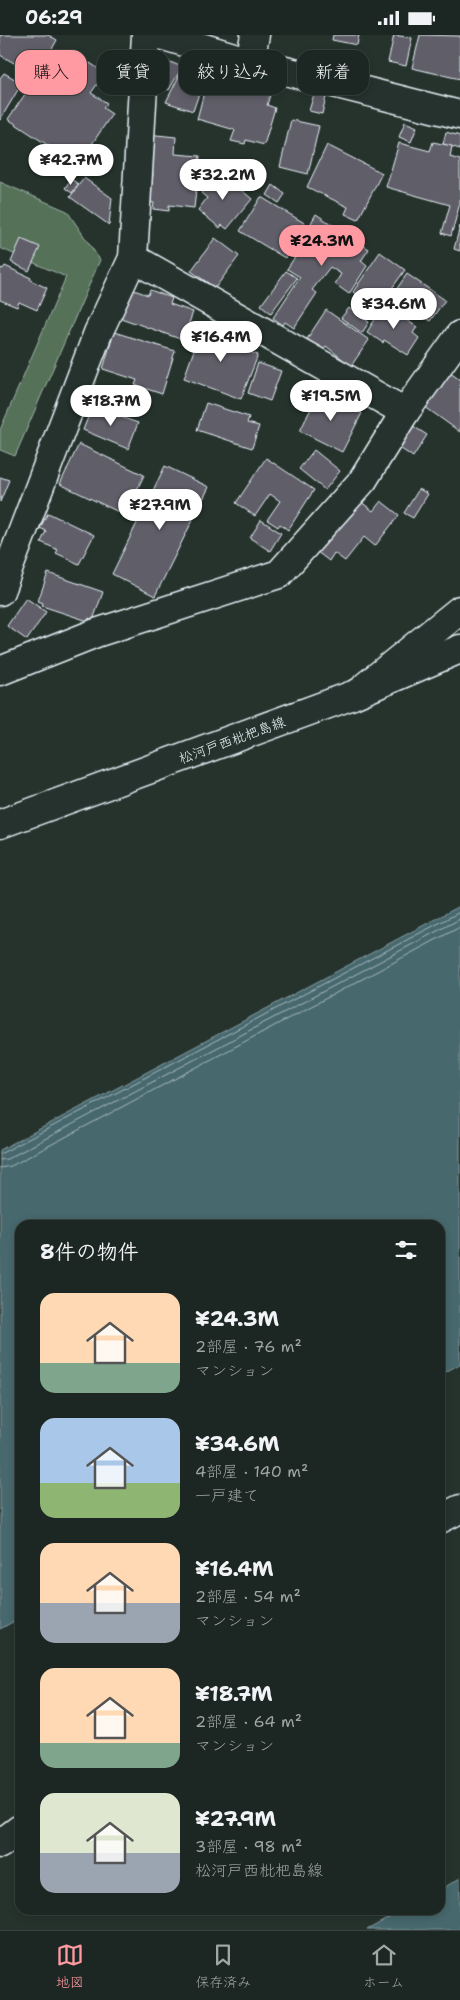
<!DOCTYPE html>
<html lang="ja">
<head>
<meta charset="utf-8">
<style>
  :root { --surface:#1c2622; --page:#252e2a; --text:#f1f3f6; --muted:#a0a5a5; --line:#3a4340; --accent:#ff9aa2 }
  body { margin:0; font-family:"Shantell Sans","Klee One",sans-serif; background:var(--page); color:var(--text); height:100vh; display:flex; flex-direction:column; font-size:19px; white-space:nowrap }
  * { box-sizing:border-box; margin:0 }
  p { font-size:16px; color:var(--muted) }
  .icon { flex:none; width:28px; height:28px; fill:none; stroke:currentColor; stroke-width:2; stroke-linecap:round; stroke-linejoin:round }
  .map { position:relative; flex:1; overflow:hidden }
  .drawer { position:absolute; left:15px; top:1185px; width:430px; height:695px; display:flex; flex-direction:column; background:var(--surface); border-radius:15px; box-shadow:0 2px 8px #0003,0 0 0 1px var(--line) }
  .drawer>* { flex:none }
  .guide { position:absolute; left:15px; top:15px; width:430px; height:45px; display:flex; gap:10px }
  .price { position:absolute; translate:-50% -42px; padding:0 11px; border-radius:18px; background:#fff; color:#222; font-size:16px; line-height:32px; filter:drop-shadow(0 1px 2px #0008) }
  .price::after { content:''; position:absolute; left:50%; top:30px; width:15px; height:11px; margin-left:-8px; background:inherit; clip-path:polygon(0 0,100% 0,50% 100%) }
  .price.selected { background:var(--accent); color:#111 }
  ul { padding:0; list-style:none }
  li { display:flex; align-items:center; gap:15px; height:125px; padding:0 25px }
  li span { display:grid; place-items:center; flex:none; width:140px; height:100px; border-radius:15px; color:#555 }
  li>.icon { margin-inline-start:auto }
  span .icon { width:60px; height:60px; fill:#fffc; stroke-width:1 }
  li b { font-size:21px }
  h2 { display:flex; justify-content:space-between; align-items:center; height:60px; padding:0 25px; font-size:21px }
  .chip { padding:0 18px; border-radius:15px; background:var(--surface); box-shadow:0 2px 8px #0003,0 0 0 1px var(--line); font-size:18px; line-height:45px }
  .chip.selected { background:var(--accent); color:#111 }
  .status { display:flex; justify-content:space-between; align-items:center; height:35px; padding:0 25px; background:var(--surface); direction:ltr }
  .status svg { height:14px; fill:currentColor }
  .menu { display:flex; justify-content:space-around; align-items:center; height:70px; border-top:1px solid var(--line); background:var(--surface); font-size:14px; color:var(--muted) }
  .menu a { display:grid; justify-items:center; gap:2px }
  .menu .selected { color:var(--accent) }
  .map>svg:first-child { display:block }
  .green { fill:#557259; stroke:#9eb2a8 }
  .water { fill:#46676d; stroke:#879ea5 }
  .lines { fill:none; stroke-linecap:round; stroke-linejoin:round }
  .shore { stroke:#a7bac0; stroke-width:1 }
  .building { fill:#615e69; stroke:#e8f1f8 }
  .minor-casing { stroke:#e8f1f8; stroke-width:31 }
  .major-casing { stroke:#e8f1f8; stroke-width:31 }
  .minor { stroke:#26332d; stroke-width:28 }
  .major { stroke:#26332d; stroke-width:28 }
  .labels { text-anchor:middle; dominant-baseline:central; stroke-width:4.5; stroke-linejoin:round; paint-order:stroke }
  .street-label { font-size:14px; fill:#e8f1f8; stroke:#26332d }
</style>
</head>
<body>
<div class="status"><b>06:29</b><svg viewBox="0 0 49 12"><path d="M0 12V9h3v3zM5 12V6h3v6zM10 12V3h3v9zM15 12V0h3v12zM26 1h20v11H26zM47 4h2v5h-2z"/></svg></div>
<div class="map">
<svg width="460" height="1895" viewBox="0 0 460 1895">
  <rect width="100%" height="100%" fill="#26332d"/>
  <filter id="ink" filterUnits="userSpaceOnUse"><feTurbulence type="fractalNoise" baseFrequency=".02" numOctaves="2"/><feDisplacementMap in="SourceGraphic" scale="10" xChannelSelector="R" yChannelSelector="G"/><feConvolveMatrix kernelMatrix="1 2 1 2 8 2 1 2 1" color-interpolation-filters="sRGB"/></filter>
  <g filter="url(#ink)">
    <!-- green -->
    <path class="green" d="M0 147 67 176 100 225 15 421 0 415V395L66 242 0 213Z"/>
    <!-- water -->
    <g class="water">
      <path d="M460 871V1329L440 1340V1190H20V1583L0 1594V1115Z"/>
      <path d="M460 1843V1895H367L403 1875H440V1855Z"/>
    </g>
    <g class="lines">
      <!-- shore -->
      <g class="shore">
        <path d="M0 1119 460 877"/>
        <path d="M0 1125 7 1124 460 884"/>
        <path d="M0 1133 11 1131 460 892"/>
      </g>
    </g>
    <!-- building -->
    <g class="building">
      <path d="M0 0H48L57 5 37 41 0 20Z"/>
      <path d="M333 0H359L357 10 332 5Z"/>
      <path d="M394 0 412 3 406 31 388 27Z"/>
      <path d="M420 0 460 1V44L412 33Z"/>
      <path d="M168 26 182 32 169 55 157 50Z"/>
      <path d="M90 28 105 38 91 58 107 68 103 73 112 79 78 130 8 84 43 33 50 37 52 34 63 41 72 29 83 37Z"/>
      <path d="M181 37 194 41 193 44 203 47 193 76 166 67Z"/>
      <path d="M4 38 22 48 0 85V43Z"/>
      <path d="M208 42 270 60 267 70 275 73 264 110 246 105 245 109 231 106 235 95 197 84Z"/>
      <path d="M314 59 326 62 322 79 309 76Z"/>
      <path d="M291 85 319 91 308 139 280 132Z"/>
      <path d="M405 87 417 92 411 107 399 102Z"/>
      <path d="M446 97 460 101V114L443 109Z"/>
      <path d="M147 99 176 102 175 119 200 121 194 173 169 170V176L153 174 154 168 149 167 153 139 142 138Z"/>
      <path d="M433 107 452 111 450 122 460 125V168L451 201 442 198 450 170 386 152 399 108 430 116Z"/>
      <path d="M327 110 382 138 358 185 345 179 348 172 307 152Z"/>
      <path d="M219 136 252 164 227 194 222 190 220 193 198 175 207 163 201 158Z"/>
      <path d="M84 143 112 163 109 190 70 162Z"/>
      <path d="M71 144 78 149 72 158 65 153Z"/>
      <path d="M273 150 285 159 279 168 267 160Z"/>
      <path d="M261 162 306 189 285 223 240 196Z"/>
      <path d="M316 179 369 214 361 226 367 231 349 259 335 249 341 239 330 232 312 255 317 258 294 293 285 287 283 290 273 283 300 242 287 234 315 191 311 188Z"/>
      <path d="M460 191V216L454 214Z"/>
      <path d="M215 203 239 221 215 253 191 236Z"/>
      <path d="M21 204 40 212 29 236 11 227Z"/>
      <path d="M380 217 405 235 377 274 353 257Z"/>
      <path d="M5 231 31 243 30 245 47 253 37 275 19 267 17 272 0 265V233L3 234Z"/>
      <path d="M286 236 297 243 271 278 261 270Z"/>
      <path d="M407 239 445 265 430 286 415 276 413 278 402 270 398 275 387 268Z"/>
      <path d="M131 254 148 260 150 255 172 263 170 269 193 277 183 305 121 283Z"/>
      <path d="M384 270 417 292 413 298 419 303 408 320 384 305 383 308 367 297Z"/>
      <path d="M349 273 369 287 362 298 341 283Z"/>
      <path d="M326 275 369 305 351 331 326 311 323 315 307 304Z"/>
      <path d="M204 287 220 293 218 298 245 308 242 314 258 320 241 364 184 343Z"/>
      <path d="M114 297 175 316 162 359 135 350 137 345 103 334Z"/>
      <path d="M258 328 281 336 270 366 248 358Z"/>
      <path d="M446 334 460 344V397L421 369Z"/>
      <path d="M319 357 362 378 342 417 300 396Z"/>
      <path d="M206 368 249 382 247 388 259 391 252 413 197 395Z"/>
      <path d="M92 372 138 388 128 414 83 395Z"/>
      <path d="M408 388 427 400 413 422 394 409Z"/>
      <path d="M79 409 144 440 125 480 60 449Z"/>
      <path d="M314 415 340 436 325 455 299 434Z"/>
      <path d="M266 423 314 455 288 495 280 489 278 492 267 485 280 466 270 459 255 481 236 468Z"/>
      <path d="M165 431 209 452 155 561 112 539Z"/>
      <path d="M0 442 9 445 0 467Z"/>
      <path d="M419 454 428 459 413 483 404 478Z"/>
      <path d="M356 463 373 476 381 466 399 480 375 511 364 502 345 526 334 518 329 526 316 516Z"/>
      <path d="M48 478 94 500 79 529 56 518 58 515 41 507 46 496 40 493Z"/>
      <path d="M261 485 281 498 270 516 250 503Z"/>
      <path d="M48 538 103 557 93 585 89 583 88 586 42 571 43 568 38 566Z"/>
      <path d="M26 563 46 577 27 605 7 591Z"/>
    </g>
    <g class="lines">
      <!-- minor casing -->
      <g class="minor-casing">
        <g id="minor">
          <path d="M161 0 250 27 460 80"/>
          <path d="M250 27 255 0"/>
          <path d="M133 223 405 377"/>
          <path d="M0 556 98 298 133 223 146 0"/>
          <path d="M0 636 96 598 279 539 363 445 405 377 460 300"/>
          <path d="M366 651 460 575"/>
          <path d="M440 1484 460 1474"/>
          <path d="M0 1809 20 1794"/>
        </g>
      </g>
      <!-- major casing -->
      <g class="major-casing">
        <path id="major" d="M0 789 353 660 460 614"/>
      </g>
      <!-- minor -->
      <use href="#minor" class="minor"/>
      <!-- major -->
      <use href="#major" class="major"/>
    </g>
  </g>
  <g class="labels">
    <!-- street labels -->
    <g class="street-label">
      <text transform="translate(232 705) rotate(-20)">松河戸西枇杷島線</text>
    </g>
  </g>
</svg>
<b class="price" style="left:71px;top:151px">¥42.7M</b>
<b class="price" style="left:223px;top:166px">¥32.2M</b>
<b class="price selected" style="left:322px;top:232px">¥24.3M</b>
<b class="price" style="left:394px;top:295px">¥34.6M</b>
<b class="price" style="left:221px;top:328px">¥16.4M</b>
<b class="price" style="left:331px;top:387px">¥19.5M</b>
<b class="price" style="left:111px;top:392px">¥18.7M</b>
<b class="price" style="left:160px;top:496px">¥27.9M</b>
<div class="guide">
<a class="chip selected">購入</a>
<a class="chip">賃貸</a>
<a class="chip">絞り込み</a>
<a class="chip">新着</a>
</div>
<section class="drawer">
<h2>8件の物件<svg class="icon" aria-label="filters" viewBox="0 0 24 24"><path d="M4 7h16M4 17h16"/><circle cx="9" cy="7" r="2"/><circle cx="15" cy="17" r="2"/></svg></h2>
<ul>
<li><span style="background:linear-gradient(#ffd9b3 70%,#7fa58c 0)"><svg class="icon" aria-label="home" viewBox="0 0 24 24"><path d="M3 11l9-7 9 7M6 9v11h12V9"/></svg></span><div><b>¥24.3M</b><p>2部屋 · 76 m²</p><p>マンション</p></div></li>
<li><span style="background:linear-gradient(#a9c7e8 65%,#8fb573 0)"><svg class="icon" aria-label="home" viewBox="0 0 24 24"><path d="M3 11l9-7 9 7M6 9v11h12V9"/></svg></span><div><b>¥34.6M</b><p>4部屋 · 140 m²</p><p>一戸建て</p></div></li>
<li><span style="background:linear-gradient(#ffd9b3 60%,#9aa5b1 0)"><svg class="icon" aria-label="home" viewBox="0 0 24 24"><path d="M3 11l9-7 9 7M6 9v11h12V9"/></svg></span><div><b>¥16.4M</b><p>2部屋 · 54 m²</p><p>マンション</p></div></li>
<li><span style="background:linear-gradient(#ffd9b3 75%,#7fa58c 0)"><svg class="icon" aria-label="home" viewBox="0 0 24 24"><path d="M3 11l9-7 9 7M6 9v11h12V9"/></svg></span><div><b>¥18.7M</b><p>2部屋 · 64 m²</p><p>マンション</p></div></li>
<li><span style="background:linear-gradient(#dfe7d0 60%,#9aa5b1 0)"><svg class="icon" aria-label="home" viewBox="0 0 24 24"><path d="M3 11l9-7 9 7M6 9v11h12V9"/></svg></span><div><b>¥27.9M</b><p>3部屋 · 98 m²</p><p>松河戸西枇杷島線</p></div></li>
</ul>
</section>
</div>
<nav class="menu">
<a class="selected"><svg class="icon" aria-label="map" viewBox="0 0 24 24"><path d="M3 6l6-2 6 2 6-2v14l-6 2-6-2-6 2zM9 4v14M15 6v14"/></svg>地図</a>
<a><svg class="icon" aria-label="saved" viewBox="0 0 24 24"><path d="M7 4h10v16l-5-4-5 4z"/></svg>保存済み</a>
<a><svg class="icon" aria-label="home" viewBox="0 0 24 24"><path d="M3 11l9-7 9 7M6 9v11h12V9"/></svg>ホーム</a>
</nav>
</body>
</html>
